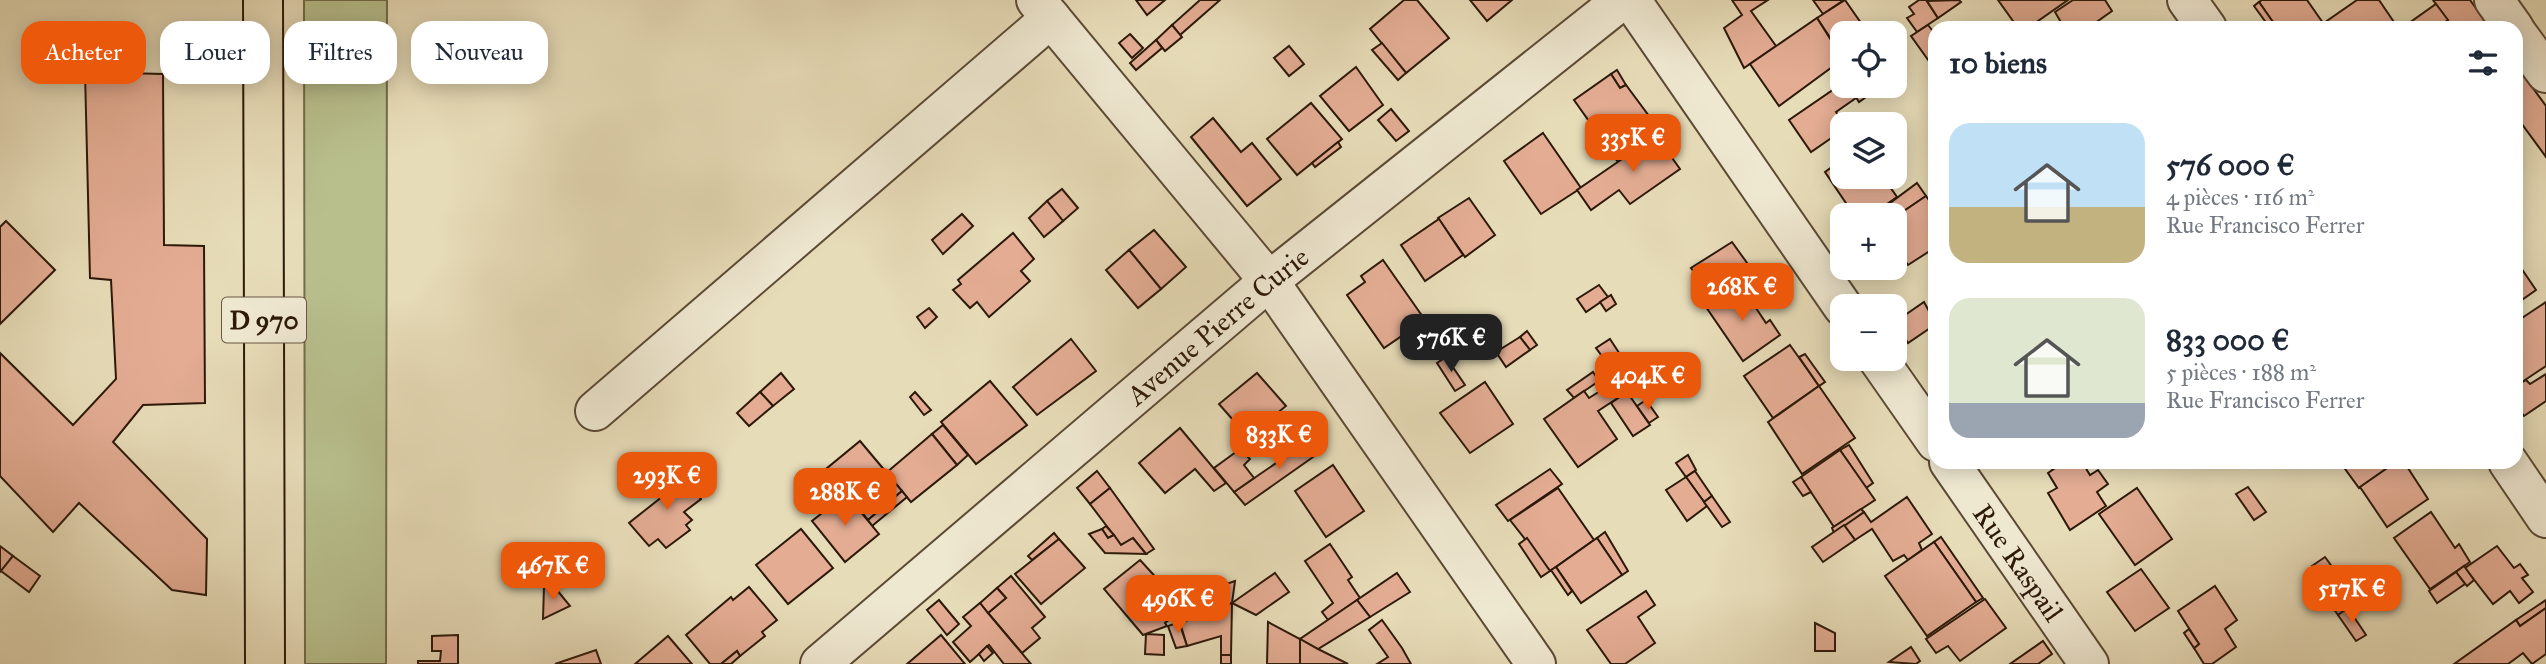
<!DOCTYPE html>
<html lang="fr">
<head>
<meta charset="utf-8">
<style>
  :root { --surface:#fff; --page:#f2f2f3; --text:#1f2937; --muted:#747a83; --accent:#ea580c }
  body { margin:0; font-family:"IM FELL Great Primer",serif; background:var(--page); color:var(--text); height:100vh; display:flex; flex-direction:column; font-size:26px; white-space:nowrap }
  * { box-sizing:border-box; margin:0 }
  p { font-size:23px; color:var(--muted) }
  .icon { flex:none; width:38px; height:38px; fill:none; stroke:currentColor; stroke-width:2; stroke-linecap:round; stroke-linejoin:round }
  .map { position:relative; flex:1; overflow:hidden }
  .panel { position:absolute; left:1928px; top:21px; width:595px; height:448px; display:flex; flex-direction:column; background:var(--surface); border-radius:21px; box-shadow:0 4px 18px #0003 }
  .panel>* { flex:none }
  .banner { position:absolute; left:21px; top:21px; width:665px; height:63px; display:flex; gap:14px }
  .controls { position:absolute; left:1830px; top:21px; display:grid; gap:14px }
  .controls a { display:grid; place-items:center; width:77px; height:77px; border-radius:14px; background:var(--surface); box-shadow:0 4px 18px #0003; font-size:35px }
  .price { position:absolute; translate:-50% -60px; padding:0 16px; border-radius:14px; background:var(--accent); color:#fff; font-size:23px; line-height:46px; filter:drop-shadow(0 2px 4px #0008) }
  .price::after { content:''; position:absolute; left:50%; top:42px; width:21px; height:16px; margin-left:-10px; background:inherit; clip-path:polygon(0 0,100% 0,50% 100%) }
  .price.current { background:#222; color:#fff }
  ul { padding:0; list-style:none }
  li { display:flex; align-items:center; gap:21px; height:175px; padding:0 21px }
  li span { display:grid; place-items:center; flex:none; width:196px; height:140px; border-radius:21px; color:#555 }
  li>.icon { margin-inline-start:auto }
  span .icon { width:84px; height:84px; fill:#fffc; stroke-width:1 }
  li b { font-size:30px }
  h2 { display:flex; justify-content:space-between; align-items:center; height:84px; padding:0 21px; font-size:30px }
  .tag { padding:0 24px; border-radius:21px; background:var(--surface); box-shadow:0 4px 18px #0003; font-size:24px; line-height:63px }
  .tag.current { background:var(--accent); color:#fff }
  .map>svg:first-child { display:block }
  .green { fill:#b8bf8d; stroke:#726c4b; stroke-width:2 }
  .building { fill:#e3ac93; stroke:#2d1909; stroke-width:2 }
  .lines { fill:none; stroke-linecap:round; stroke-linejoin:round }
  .minor-casing { stroke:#5c4a35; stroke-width:42 }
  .major-casing { stroke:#2d1909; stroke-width:42 }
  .minor { stroke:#efe8d1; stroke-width:38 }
  .major { stroke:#e7dcb8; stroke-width:38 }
  .labels { text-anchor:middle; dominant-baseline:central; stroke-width:7; stroke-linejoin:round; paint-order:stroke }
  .shield { fill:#efe8d1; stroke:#675745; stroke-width:2 }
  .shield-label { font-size:26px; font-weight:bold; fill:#2d1909 }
  .street-label { font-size:28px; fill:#2d1909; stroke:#efe8d1 }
</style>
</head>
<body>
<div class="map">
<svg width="2546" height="664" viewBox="0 0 2546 664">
  <rect width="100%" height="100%" fill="#e7dcb8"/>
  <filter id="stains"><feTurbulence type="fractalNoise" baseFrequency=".00286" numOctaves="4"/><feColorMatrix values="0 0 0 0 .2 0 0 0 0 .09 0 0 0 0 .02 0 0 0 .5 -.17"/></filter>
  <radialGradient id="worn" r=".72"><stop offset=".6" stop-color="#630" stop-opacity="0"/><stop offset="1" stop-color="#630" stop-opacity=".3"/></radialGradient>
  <!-- green -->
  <path class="green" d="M304 0H387L386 664H305Z"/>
  <!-- building -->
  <g class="building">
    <path d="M1136 0H1165L1147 15Z"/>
    <path d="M1200 0H1220L1180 35 1172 25Z"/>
    <path d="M1404 0H1417L1449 38 1406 73 1370 29Z"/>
    <path d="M1470 0H1512L1487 21Z"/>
    <path d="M1732 0H1768L1751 11 1776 46 1744 68 1724 28 1742 15Z"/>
    <path d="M1813 0H1844L1823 14Z"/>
    <path d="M1845 0 1868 33H1843V57L1817 18Z"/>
    <path d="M1919 0H1926L1938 18 1917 32 1907 18 1914 14 1909 7Z"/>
    <path d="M1959 0 1961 2 1938 18 1927 1Z"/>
    <path d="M1998 0H2068L2028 28H2018Z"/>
    <path d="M2073 0H2105L2112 11 2088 28H2057L2062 24 2055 12Z"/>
    <path d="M2262 0H2307L2323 23 2316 28H2277L2259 2Z"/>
    <path d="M2357 0H2379L2398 28H2323L2321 25Z"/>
    <path d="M2433 0H2470L2490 28H2453Z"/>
    <path d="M2259 2 2275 25 2270 28 2254 6Z"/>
    <path d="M2436 4 2448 20 2436 28H2402Z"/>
    <path d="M1817 18 1843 59 1779 106 1750 64Z"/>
    <path d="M1172 25 1182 37 1165 51 1156 40Z"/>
    <path d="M1928 25 1936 35V61L1931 64 1911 36Z"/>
    <path d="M1130 34 1143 48 1132 58 1119 43Z"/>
    <path d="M1156 40 1162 48 1136 70 1130 63Z"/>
    <path d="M1382 43 1406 73 1398 80 1372 50Z"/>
    <path d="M1289 46 1304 64 1289 76 1274 58Z"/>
    <path d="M2516 65 2546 106V157L2516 116Z"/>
    <path d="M1356 67 1383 105 1349 131 1320 96Z"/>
    <path d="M1617 70 1626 85 1620 88 1611 74Z"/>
    <path d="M85 72 163 74 164 245 204 246 205 403 143 405 113 442 207 539 206 595 172 590 79 503 53 532 0 476V353L73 425 116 379 111 280 90 278Z"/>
    <path d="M1611 74 1620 88 1626 85 1649 116 1641 121 1653 138 1618 162 1574 100Z"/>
    <path d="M1843 83V86H1849L1856 98 1836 112 1844 124 1843 130 1811 152 1789 120Z"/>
    <path d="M1849 86H1868L1873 92 1859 102Z"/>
    <path d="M1868 86H1883L1873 92Z"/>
    <path d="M1311 103 1342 139 1297 175 1267 139Z"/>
    <path d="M1391 109 1409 131 1396 141 1378 120Z"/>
    <path d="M1213 118 1241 152 1252 143 1281 179 1247 206 1191 137Z"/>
    <path d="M1543 133 1581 188 1541 214 1504 161Z"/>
    <path d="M1660 133 1674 152 1670 155 1680 169 1630 204 1619 190 1591 210 1577 190Z"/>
    <path d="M1338 142 1341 147 1315 167 1312 163Z"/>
    <path d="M1843 159V177H1883L1897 197 1871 215H1854L1825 172Z"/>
    <path d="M1917 183 1926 196 1895 217 1874 215Z"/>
    <path d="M1062 189 1078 208 1063 221 1047 201Z"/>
    <path d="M1926 196 1936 210V247L1908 265 1895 246V217Z"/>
    <path d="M1469 198 1495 235 1465 257 1438 218Z"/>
    <path d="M1047 201 1063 221 1044 237 1029 218Z"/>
    <path d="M962 214 973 226 943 254 932 240Z"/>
    <path d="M1439 219 1463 255 1425 281 1401 245Z"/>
    <path d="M6 221 55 270 0 324V227Z"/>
    <path d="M1154 230 1186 267 1161 289 1129 250Z"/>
    <path d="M1013 233 1034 259 1021 271 1030 281 989 317 977 302 970 308 953 290 961 284 958 280Z"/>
    <path d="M1732 242 1755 274 1715 301 1691 268Z"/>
    <path d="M1129 250 1161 289 1138 308 1106 270Z"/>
    <path d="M1383 260 1425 320 1384 348 1347 295 1365 282 1361 276Z"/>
    <path d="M2517 262 2536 290 2516 304V263Z"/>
    <path d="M1740 284 1766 323 1770 320 1780 335 1743 361 1706 307Z"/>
    <path d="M1599 285 1608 297 1586 312 1577 299Z"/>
    <path d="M1611 295 1616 304 1606 311 1600 302Z"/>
    <path d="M1924 302 1936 324 1908 343 1895 322Z"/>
    <path d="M2546 302V366L2522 382 2516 374V322Z"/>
    <path d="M929 308 937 317 925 328 917 317Z"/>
    <path d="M1527 331 1537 345 1530 350 1520 337Z"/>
    <path d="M1520 337 1530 350 1506 367 1496 352Z"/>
    <path d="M1071 339 1096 371 1037 415 1013 387Z"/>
    <path d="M1610 339 1625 362 1613 371 1596 348Z"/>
    <path d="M1790 345 1819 386 1773 418 1744 376Z"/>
    <path d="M1805 354 1825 382 1819 386 1799 357Z"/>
    <path d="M1446 357 1465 385 1455 391 1437 363Z"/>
    <path d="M1593 372 1599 381 1574 398 1567 390Z"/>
    <path d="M781 373 794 389 773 406 760 392Z"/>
    <path d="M1257 373 1286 406 1248 437 1219 404Z"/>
    <path d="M1613 373 1627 392 1598 411 1617 439 1578 467 1544 419 1584 391 1589 398 1608 386 1604 380Z"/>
    <path d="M2546 374V401L2524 416 2516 405V386L2526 380 2530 384Z"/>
    <path d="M990 381 1027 425 976 464 941 422Z"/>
    <path d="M1485 382 1513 424 1470 453 1440 413Z"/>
    <path d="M1819 386 1855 438 1802 474 1768 422Z"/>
    <path d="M760 392 773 406 749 426 737 413Z"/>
    <path d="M915 392 931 410 924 415 910 397Z"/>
    <path d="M1627 392 1650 425 1633 436 1611 403Z"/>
    <path d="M1646 400 1658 417 1649 423 1637 406Z"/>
    <path d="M943 425 968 455 957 465 932 434Z"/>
    <path d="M1180 428 1226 483 1214 491 1195 469 1165 493 1139 463Z"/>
    <path d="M932 434 957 465 911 502 886 473Z"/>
    <path d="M1314 437 1323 450 1245 505 1234 492Z"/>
    <path d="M860 441 902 491 868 520 826 469Z"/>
    <path d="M1849 445 1873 483 1866 488 1840 450Z"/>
    <path d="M1240 449 1250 459 1244 465 1254 478 1234 492 1214 468Z"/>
    <path d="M1840 450 1875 500 1834 527 1801 477Z"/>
    <path d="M1688 455 1696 470 1686 477 1676 463Z"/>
    <path d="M2048 462H2064L2053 470Z"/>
    <path d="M2064 462H2082L2090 475 2098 470 2108 484 2097 492 2106 506 2070 530 2048 493 2057 488 2048 473Z"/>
    <path d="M2340 462H2396L2359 488Z"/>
    <path d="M2396 462H2404L2428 499 2387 527 2360 487Z"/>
    <path d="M1333 465 1364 511 1326 537 1295 491Z"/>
    <path d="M674 467 701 499 684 512 692 520 686 525 690 530 666 548 658 539 649 546 629 523 668 492 659 481Z"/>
    <path d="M1550 469 1562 484 1508 521 1496 505Z"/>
    <path d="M1097 471 1110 488 1090 504 1077 488Z"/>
    <path d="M1695 471 1712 496 1704 502 1686 477Z"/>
    <path d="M1686 477 1707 506 1687 521 1666 490Z"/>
    <path d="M1801 477 1811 492 1803 496 1793 482Z"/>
    <path d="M2248 487 2266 512 2254 520 2236 494Z"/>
    <path d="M1110 488 1154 549 1146 554 1133 538 1121 545 1090 504Z"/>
    <path d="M1558 488 1594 540 1550 571 1510 520Z"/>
    <path d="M2137 488 2172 539 2135 565 2099 514Z"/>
    <path d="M902 491 907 497 872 526 868 520Z"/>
    <path d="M846 494 879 534 845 562 812 521Z"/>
    <path d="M1712 496 1730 522 1722 527 1704 502Z"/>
    <path d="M1907 497 1932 534 1919 543 1922 550 1908 560 1904 555 1893 561 1872 529 1855 540 1844 525 1864 512 1871 522Z"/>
    <path d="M1861 509 1864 512 1834 533 1832 528Z"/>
    <path d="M2431 512 2455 548 2459 544 2470 562 2430 589 2394 538Z"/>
    <path d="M1844 525 1855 540 1823 562 1812 547Z"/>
    <path d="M1106 526 1114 535 1108 538 1102 529Z"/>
    <path d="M801 529 833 568 788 604 756 565Z"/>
    <path d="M1102 529 1108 538 1114 535 1121 545 1133 538 1146 554 1105 553 1089 534Z"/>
    <path d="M1605 532 1628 571 1622 575 1597 538Z"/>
    <path d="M1054 533 1059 539 1032 560 1028 556Z"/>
    <path d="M1941 537 1983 598 1976 602 1934 542Z"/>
    <path d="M1527 538 1550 571 1541 577 1519 544Z"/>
    <path d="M1597 538 1622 575 1581 603 1556 567Z"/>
    <path d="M1059 539 1085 568 1041 604 1015 574Z"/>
    <path d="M1934 542 1976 602 1927 636 1885 576Z"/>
    <path d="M1330 544 1352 577 1348 580 1360 598 1328 620 1322 612 1333 603 1305 561Z"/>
    <path d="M0 546 13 556 0 572Z"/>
    <path d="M2497 546 2514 568 2520 564 2528 575 2522 578 2533 592 2519 603 2510 591 2493 604 2465 568Z"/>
    <path d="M13 556 40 576 29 592 1 571Z"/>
    <path d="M2325 557 2339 576 2325 586 2312 566Z"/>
    <path d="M1140 560 1184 608 1165 623 1167 626 1143 635 1104 589Z"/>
    <path d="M2464 566 2474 580 2467 586 2456 572Z"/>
    <path d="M1556 567 1572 591 1568 595 1551 570Z"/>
    <path d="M2141 569 2169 608 2135 631 2107 592Z"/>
    <path d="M2456 572 2465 584 2437 603 2429 591Z"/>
    <path d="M1275 573 1289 592 1256 615 1232 603Z"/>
    <path d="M1397 573 1410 592 1370 617 1357 600Z"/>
    <path d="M1011 576 1045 617 1032 628 1040 638 1022 653 988 613 1006 598 997 588Z"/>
    <path d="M1235 581 1232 603 1201 614 1188 597Z"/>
    <path d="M2329 583 2347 609 2338 615 2320 590Z"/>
    <path d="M552 584 570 606 543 619 544 587Z"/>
    <path d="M2215 586 2237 620 2225 629 2236 647 2212 664H2204L2194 648 2199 644 2178 611Z"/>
    <path d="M749 587 777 620 762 632 765 636 740 656 737 651 721 664H710L686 635 731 597 733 600Z"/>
    <path d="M997 588 1006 598 988 613 980 603Z"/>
    <path d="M1646 591 1655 605 1638 617 1655 643 1625 664H1611L1587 630Z"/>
    <path d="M1985 599 2006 628 1960 661 1948 646 1936 653 1926 639Z"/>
    <path d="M939 600 959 624 947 635 927 610Z"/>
    <path d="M1357 600 1370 617 1318 649 1300 639Z"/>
    <path d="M2546 600V608L2520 626 2516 620Z"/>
    <path d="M980 603 988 613 1031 664H1004L989 645 970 662 953 642 971 626 963 617Z"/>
    <path d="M1232 603 1231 655H1221V636L1187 646 1180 623Z"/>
    <path d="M2348 608 2366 635 2356 641 2338 615Z"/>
    <path d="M2546 608V654L2532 664 2523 653 2508 664H2454L2516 620 2520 626Z"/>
    <path d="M1382 620 1402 648 1411 664H1377L1388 657 1369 630Z"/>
    <path d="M1179 622 1187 646 1176 648 1168 626Z"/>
    <path d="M1268 622 1300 639V664H1267Z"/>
    <path d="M1815 623 1835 633V651H1815Z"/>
    <path d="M2189 629 2199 644 2194 648 2184 633Z"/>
    <path d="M1146 634 1164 635V655L1145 654Z"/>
    <path d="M458 635V664H418V661H440L441 651H432V636Z"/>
    <path d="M941 635 965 664H907Z"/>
    <path d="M668 636 692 664H635Z"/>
    <path d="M1300 639 1318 649 1348 664H1300Z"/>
    <path d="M2043 641 2052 654 2038 664H2010Z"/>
    <path d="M987 646 993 653 984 661 979 654Z"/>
    <path d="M1911 647 1920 661 1916 664 1889 662Z"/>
    <path d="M596 650 601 664H555Z"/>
    <path d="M737 651 740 656 731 664H721Z"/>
    <rect x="1221" y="655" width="10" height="9"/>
  </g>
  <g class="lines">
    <!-- minor casing -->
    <g class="minor-casing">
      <g id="minor">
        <path d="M1036 0 1269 281 1536 664"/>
        <path d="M1631 0 1843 307"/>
        <path d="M2187 0 2207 28"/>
        <path d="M2494 0 2514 28"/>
        <path d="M2516 32 2546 73"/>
        <path d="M1878 359 1936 442"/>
        <path d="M595 411 1051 18"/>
        <path id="s1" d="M1949 462 2089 664"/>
        <path d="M2508 462 2546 518"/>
        <path id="s2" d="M820 664 1269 281 1622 0"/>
      </g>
    </g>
    <!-- major casing -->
    <g class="major-casing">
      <path id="major" d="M263 0 265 664"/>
    </g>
    <!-- minor -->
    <use href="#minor" class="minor"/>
    <!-- major -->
    <use href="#major" class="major"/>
  </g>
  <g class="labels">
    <!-- shield labels -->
    <rect class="shield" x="222" y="297.5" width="84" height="45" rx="5"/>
    <g class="shield-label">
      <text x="264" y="320">D 970</text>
    </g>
    <!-- street labels -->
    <g class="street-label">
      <text stroke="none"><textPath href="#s2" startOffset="522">Avenue Pierre Curie</textPath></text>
      <text stroke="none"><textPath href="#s1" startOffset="122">Rue Raspail</textPath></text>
    </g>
  </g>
  <rect width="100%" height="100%" filter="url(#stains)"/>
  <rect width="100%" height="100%" fill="url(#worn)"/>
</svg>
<div class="controls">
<a><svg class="icon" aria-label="locate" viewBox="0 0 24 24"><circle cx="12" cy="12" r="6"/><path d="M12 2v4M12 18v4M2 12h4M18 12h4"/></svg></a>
<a><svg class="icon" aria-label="layers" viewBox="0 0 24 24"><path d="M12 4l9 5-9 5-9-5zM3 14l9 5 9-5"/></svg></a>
<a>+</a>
<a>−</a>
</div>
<b class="price" style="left:1633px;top:174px">335K €</b>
<b class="price" style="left:1742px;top:323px">268K €</b>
<b class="price current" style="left:1451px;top:374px">576K €</b>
<b class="price" style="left:1648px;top:412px">404K €</b>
<b class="price" style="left:1279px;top:471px">833K €</b>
<b class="price" style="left:667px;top:512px">293K €</b>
<b class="price" style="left:845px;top:528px">288K €</b>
<b class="price" style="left:553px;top:602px">467K €</b>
<b class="price" style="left:2352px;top:625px">517K €</b>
<b class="price" style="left:1178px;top:635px">496K €</b>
<div class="banner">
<a class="tag current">Acheter</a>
<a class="tag">Louer</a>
<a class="tag">Filtres</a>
<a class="tag">Nouveau</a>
</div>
<section class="panel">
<h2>10 biens<svg class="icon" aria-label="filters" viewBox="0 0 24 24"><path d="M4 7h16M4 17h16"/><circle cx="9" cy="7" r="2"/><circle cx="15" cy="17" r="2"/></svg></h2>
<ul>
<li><span style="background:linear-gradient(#bfe0f5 60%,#c2b280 0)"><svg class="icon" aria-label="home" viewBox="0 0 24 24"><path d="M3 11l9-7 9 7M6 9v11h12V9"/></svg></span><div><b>576 000 €</b><p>4 pièces · 116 m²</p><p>Rue Francisco Ferrer</p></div></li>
<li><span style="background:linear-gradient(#dfe7d0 75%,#9aa5b1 0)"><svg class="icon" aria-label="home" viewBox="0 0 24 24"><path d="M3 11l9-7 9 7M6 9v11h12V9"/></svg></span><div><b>833 000 €</b><p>5 pièces · 188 m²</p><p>Rue Francisco Ferrer</p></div></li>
</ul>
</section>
</div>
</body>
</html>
